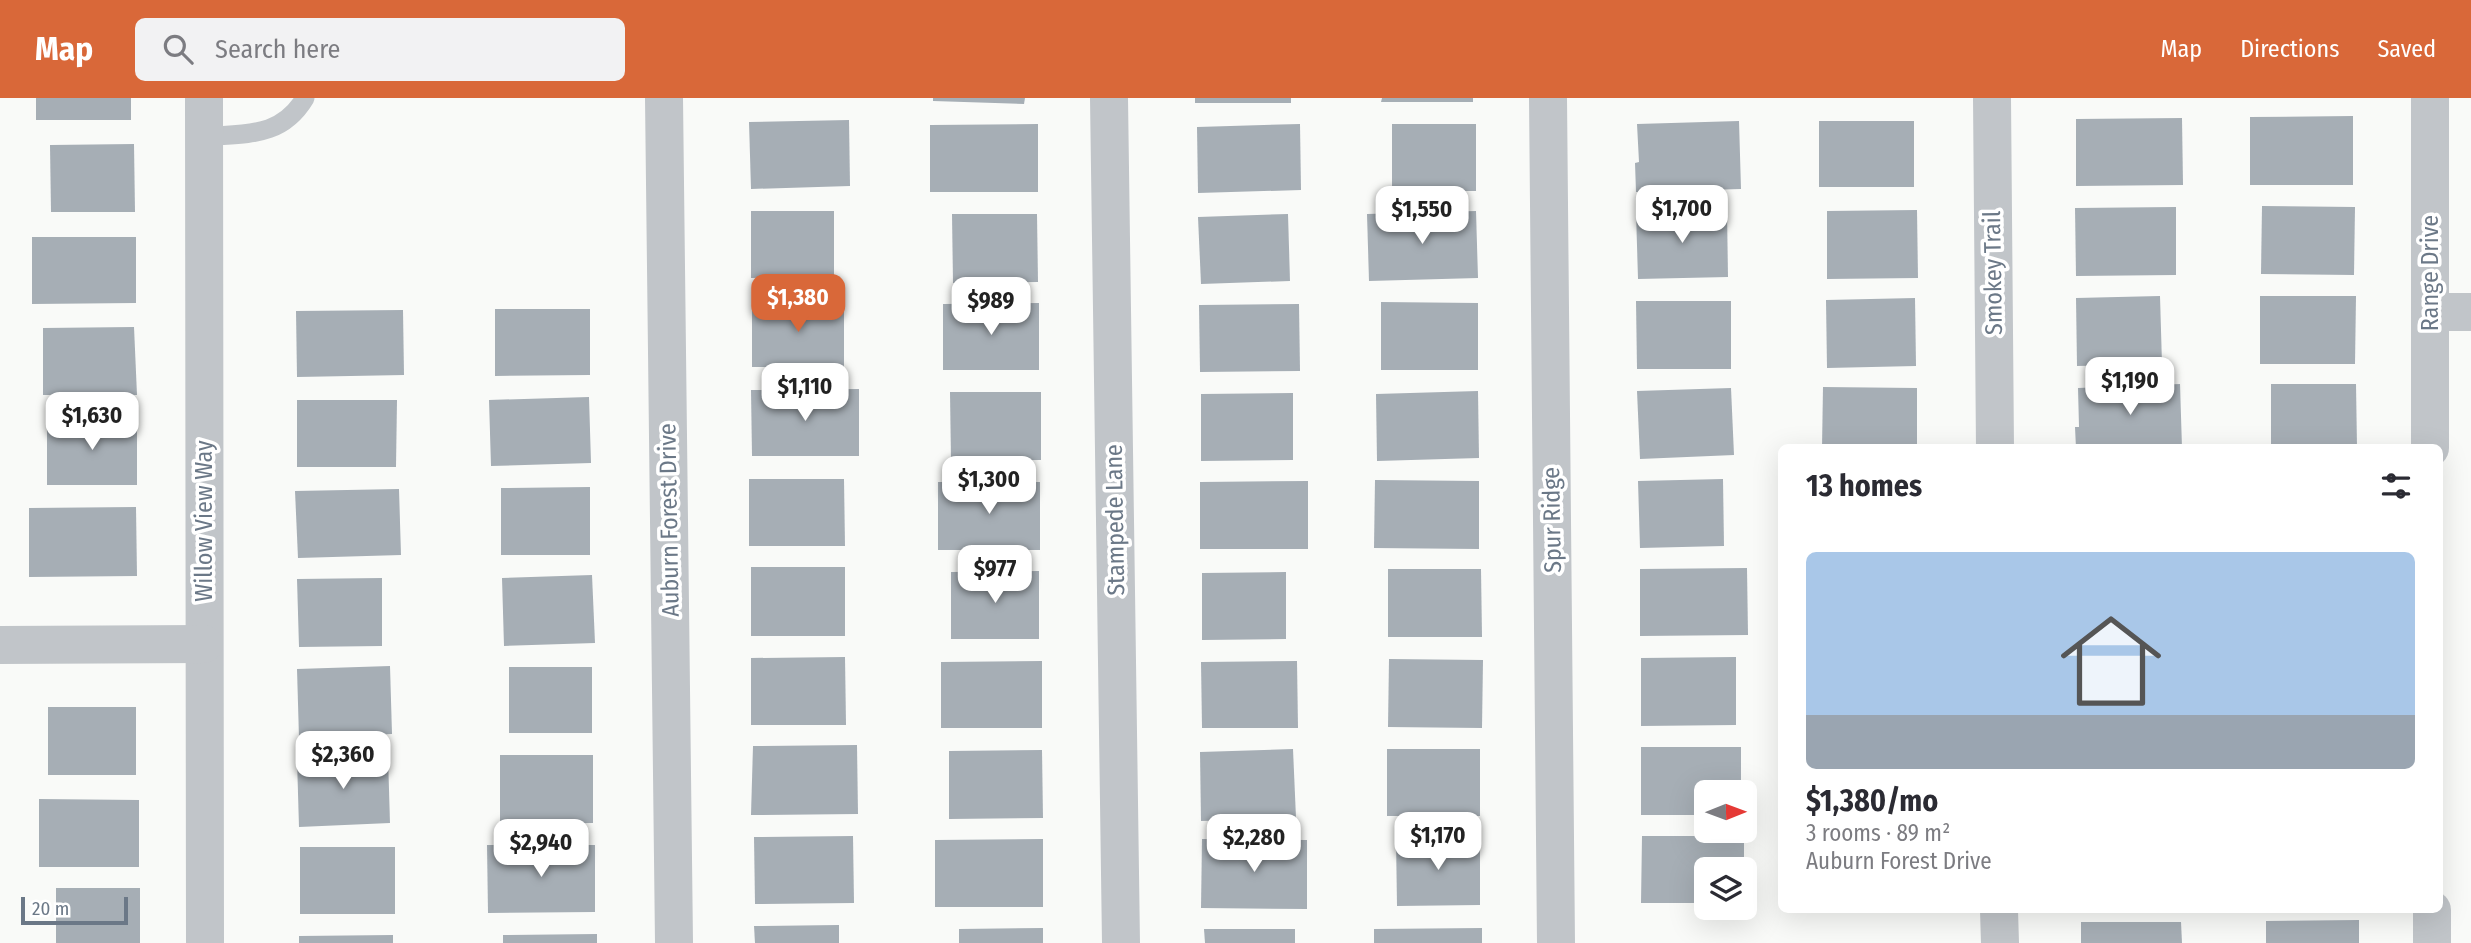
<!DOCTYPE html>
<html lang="en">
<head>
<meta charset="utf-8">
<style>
  :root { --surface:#fff; --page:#f2f2f3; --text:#2b2b33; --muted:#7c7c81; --accent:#d96839 }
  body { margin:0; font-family:"Fira Sans Condensed",sans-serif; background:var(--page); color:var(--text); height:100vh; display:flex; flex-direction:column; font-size:26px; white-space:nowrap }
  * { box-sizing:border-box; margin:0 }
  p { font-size:23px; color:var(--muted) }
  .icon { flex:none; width:38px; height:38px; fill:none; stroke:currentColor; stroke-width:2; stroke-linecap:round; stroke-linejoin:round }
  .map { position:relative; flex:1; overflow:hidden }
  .details { position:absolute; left:1778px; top:346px; width:665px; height:469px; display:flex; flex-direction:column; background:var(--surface); border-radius:10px; box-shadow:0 7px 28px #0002 }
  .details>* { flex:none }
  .needle { width:46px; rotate:89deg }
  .fabs { position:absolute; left:1694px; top:682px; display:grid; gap:14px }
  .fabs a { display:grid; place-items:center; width:63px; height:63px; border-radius:10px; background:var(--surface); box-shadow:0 7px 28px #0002; font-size:35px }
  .scale { position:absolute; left:21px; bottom:18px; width:107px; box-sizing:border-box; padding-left:7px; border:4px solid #6b7887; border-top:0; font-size:19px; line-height:24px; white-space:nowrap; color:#6b7887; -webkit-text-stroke:5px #fff; paint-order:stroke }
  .price { position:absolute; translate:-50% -60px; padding:0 16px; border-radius:14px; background:#fff; color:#222; font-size:23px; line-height:46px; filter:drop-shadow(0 2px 4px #0008) }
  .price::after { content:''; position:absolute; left:50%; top:42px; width:21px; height:16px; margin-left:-10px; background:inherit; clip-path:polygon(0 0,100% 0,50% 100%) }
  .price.on { background:var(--accent); color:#fff }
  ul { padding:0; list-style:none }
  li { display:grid; align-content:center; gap:14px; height:371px; padding:0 28px }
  li span { display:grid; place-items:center; height:217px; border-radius:10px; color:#555 }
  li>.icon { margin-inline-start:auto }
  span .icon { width:126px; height:126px; fill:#fffc; stroke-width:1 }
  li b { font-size:30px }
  h2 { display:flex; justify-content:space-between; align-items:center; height:84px; padding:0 28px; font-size:30px }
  header { display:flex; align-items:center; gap:42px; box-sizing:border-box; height:98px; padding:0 35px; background:var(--accent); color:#fff }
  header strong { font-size:33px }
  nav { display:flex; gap:38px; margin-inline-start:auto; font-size:24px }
  .search { width:490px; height:63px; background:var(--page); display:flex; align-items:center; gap:18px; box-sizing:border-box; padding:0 24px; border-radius:10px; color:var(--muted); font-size:26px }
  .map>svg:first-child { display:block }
  .building { fill:#a6aeb5 }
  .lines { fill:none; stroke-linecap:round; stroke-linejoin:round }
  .lane { stroke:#c1c5c9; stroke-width:19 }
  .street { stroke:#c1c5c9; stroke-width:38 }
  .labels { text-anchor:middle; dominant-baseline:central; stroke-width:7; stroke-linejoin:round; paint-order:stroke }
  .street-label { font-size:24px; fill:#6b7887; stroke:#fff }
</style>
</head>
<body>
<header>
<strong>Map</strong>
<div class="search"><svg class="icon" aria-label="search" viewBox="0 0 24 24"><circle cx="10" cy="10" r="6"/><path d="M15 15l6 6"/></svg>Search here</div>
<nav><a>Map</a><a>Directions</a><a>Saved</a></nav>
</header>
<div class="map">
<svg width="2471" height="845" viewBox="0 0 2471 845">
  <rect width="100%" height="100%" fill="#f9faf8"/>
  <!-- building -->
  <g class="building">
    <rect x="36" y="0" width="95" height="22"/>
    <path d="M933 0H1025L1024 6 933 3Z"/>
    <rect x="1195" y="0" width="96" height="5"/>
    <path d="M1382 0H1473V4H1381Z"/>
    <path d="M2353 18V87H2250V19Z"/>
    <path d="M2182 20 2183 87 2076 88V21Z"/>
    <path d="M849 22 850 88 751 91 749 24Z"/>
    <path d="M1739 23 1741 91 1636 94 1635 65 1639 64 1637 26Z"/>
    <rect x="1819" y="23" width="95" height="66"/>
    <path d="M1038 26V94H930V27Z"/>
    <path d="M1300 26 1301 92 1198 95 1197 29Z"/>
    <rect x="1392" y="26" width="84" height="67"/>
    <path d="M134 46 135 114H51L50 47Z"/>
    <path d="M2262 108 2355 109 2354 177 2261 176Z"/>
    <path d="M2176 109V177L2076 178 2075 110Z"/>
    <path d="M1917 112 1918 180 1827 181V113Z"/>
    <path d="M751 113H834V179L751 180Z"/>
    <path d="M1476 113 1478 180 1369 183 1367 116Z"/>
    <path d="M1727 113 1728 179 1638 181 1636 114Z"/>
    <path d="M952 116H1037L1038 184 953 185Z"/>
    <path d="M1288 116 1290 183 1201 186 1198 119Z"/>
    <path d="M32 139H136V205L32 206Z"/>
    <path d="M2160 198 2162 266 2077 268 2076 200Z"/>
    <path d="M2260 198H2356L2355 266H2260Z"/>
    <path d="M1915 200 1916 268 1827 270 1826 202Z"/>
    <rect x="752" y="202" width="92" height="67"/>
    <path d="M1636 203H1731V271H1637Z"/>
    <path d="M1381 204 1478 205V272H1381Z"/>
    <path d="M1039 205V272H943V206Z"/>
    <path d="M1299 206 1300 273 1200 274 1199 207Z"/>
    <path d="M495 211H590V277L495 278Z"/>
    <path d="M403 212 404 277 297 279 296 213Z"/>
    <path d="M134 229 137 297H43V230Z"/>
    <path d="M2180 286 2182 350H2076L2075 329H2079L2078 290Z"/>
    <path d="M2271 286H2356L2357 350H2271Z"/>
    <path d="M1823 289 1917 290V350H1822Z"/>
    <path d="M1731 290 1734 357 1640 361 1637 293Z"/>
    <path d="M859 291V358H752L751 292Z"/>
    <path d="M1478 293 1479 360 1377 363 1376 296Z"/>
    <path d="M950 294H1041V362L951 363Z"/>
    <path d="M1293 295V362L1201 363V296Z"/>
    <path d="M589 299 591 365 491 368 489 302Z"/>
    <path d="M297 302H397L396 369H297Z"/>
    <rect x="47" y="320" width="90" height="67"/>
    <path d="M749 381H844L845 448H749Z"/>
    <path d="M1723 381 1724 448 1640 450 1638 383Z"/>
    <path d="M1375 382 1479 383V451L1374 450Z"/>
    <path d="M1308 383V451H1200V384Z"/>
    <rect x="938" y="384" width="102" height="68"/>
    <path d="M590 389V457H501V390Z"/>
    <path d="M399 391 401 457 298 460 295 393Z"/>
    <path d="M136 409 137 478 29 479V410Z"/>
    <rect x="751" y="469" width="94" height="69"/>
    <path d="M1747 470 1748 537 1640 538V471Z"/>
    <path d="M1388 471H1481L1482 539H1388Z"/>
    <path d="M1039 473V541H951V474Z"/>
    <path d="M1286 474V541L1202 542V475Z"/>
    <path d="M592 477 595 545 504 548 502 480Z"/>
    <path d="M382 480V548L299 549 297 481Z"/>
    <path d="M845 559 846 627H751V560Z"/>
    <path d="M1736 559V627L1641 628V560Z"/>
    <path d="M1389 561 1483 562 1482 630 1388 629Z"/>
    <path d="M1042 563V630H941V564Z"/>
    <path d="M1297 563 1298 630H1202L1201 564Z"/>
    <path d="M390 568 392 636 299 640 297 571Z"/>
    <rect x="509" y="569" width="83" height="66"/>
    <rect x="48" y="609" width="88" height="68"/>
    <path d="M857 647 858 716 751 717 753 648Z"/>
    <path d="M1641 649H1741V695H1706V717H1641Z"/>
    <path d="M1293 651 1296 720 1201 723 1200 654Z"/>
    <rect x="1387" y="651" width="93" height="67"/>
    <path d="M1042 652 1043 720 949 721V653Z"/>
    <path d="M500 657H593V725L500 726Z"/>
    <path d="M388 658 390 725 299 729 297 661Z"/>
    <path d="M39 701 139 702V769H39Z"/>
    <path d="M853 738 854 805 755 806 754 739Z"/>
    <path d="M1642 738H1744V772H1706V805H1641Z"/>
    <path d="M1043 741V809H935V742Z"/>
    <path d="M1202 741 1307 742V811L1201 810Z"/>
    <path d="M1396 741H1480V807L1397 808Z"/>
    <path d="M487 747H595V814L488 815Z"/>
    <rect x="300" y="749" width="95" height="67"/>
    <rect x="56" y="790" width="84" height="55"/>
    <path d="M2359 822V845H2266V823Z"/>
    <path d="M2081 824H2181L2182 845H2081Z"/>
    <path d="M839 827V845H755L754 828Z"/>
    <path d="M1043 830V845H959V831Z"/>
    <path d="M1482 830V845H1374V831Z"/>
    <path d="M1204 831H1295V845H1205Z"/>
    <path d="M597 836V845H503V837Z"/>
    <path d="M393 837V845H299V838Z"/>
  </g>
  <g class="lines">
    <!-- lane -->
    <path class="lane" d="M204 39C246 35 281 40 305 0"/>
    <!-- street -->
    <g class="street">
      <path d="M204 0 205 845"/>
      <path d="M664 0 674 845"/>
      <path d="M1109 0 1121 845"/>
      <path d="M1548 0 1556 845"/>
      <path d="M1992 0 1995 350"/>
      <path d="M2430 0V350"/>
      <path d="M2430 214H2471"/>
      <path d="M0 547 204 546"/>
      <path d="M1999 812 2000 845"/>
      <path d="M2432 812V845"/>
    </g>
  </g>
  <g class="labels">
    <!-- street labels -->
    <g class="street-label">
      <text transform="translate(1993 175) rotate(-91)">Smokey Trail</text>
      <text transform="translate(2430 175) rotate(-90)">Range Drive</text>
      <text transform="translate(669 422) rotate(-91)">Auburn Forest Drive</text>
      <text transform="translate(1115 422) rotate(-91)">Stampede Lane</text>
      <text transform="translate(1552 422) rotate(-91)">Spur Ridge</text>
      <text transform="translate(204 423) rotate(-90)">Willow View Way</text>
    </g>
  </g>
</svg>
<div class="fabs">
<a><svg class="needle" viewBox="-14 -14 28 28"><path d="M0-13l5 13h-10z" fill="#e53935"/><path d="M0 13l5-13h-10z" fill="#7c7c81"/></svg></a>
<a><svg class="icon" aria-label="layers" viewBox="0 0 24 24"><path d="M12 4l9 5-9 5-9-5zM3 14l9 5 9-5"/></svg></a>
</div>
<div class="scale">20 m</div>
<b class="price" style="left:1682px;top:147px">$1,700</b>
<b class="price" style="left:1422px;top:148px">$1,550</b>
<b class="price on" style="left:798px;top:236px">$1,380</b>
<b class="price" style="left:991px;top:239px">$989</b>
<b class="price" style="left:2130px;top:319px">$1,190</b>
<b class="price" style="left:805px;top:325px">$1,110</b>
<b class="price" style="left:92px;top:354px">$1,630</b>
<b class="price" style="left:989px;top:418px">$1,300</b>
<b class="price" style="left:995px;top:507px">$977</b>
<b class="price" style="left:343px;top:693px">$2,360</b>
<b class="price" style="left:1438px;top:774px">$1,170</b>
<b class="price" style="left:1254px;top:776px">$2,280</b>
<b class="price" style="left:541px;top:781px">$2,940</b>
<section class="details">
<h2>13 homes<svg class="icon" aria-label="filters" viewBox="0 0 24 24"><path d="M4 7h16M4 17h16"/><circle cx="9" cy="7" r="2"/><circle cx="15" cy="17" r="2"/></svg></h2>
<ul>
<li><span style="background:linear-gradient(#a9c7e8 75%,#9aa5b1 0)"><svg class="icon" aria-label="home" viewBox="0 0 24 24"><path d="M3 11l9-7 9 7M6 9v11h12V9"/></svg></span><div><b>$1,380/mo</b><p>3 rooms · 89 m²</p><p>Auburn Forest Drive</p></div></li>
</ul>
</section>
</div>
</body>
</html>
